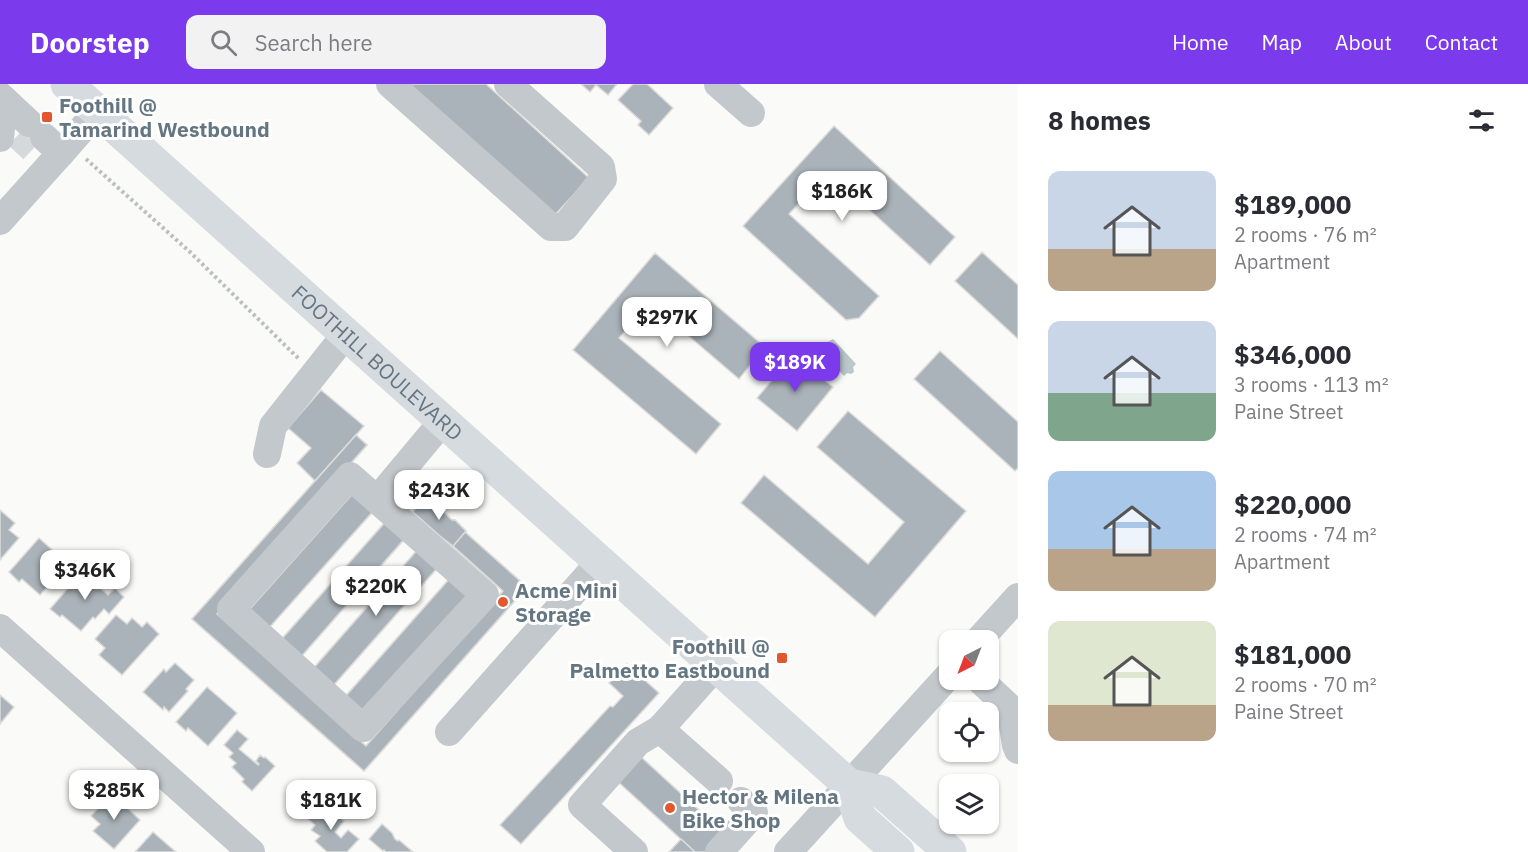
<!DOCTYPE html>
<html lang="en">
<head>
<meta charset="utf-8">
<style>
  :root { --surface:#fff; --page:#f2f2f3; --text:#2b2b33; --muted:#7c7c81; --accent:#7c3aed }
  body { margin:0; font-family:"IBM Plex Sans",sans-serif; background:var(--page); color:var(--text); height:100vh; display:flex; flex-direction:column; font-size:22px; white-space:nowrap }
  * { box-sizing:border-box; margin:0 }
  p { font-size:20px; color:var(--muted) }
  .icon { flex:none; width:33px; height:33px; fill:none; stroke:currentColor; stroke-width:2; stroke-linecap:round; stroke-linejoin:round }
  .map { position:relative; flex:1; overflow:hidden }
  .details { display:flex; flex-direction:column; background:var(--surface); width:510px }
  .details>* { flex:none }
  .needle { width:39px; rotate:222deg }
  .fabs { position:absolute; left:939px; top:546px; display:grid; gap:12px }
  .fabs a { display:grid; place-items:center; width:60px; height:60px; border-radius:12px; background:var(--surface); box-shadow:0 2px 4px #0004; font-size:30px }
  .price { position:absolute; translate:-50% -51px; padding:0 14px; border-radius:12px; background:#fff; color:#222; font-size:20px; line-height:39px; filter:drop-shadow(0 2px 3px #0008) }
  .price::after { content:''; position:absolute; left:50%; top:36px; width:18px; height:14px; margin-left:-9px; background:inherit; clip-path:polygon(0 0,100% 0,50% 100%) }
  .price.selected { background:var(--accent); color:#fff }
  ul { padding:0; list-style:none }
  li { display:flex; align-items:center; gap:18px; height:150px; padding:0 30px }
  li span { display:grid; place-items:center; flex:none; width:168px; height:120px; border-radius:12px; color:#555 }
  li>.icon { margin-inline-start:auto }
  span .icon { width:72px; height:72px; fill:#fffc; stroke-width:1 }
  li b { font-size:26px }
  h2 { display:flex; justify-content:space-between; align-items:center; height:72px; padding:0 30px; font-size:26px }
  header { display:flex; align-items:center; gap:36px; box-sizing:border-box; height:84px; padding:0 30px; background:var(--accent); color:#fff }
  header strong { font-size:28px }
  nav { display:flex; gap:33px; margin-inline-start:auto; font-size:21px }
  .search { width:420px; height:54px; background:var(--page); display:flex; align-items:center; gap:15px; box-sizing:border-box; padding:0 21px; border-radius:12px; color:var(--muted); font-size:22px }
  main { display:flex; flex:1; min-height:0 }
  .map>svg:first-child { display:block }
  .water { fill:#bbc7cb }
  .building { fill:#aab3b9; stroke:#dcdcda; stroke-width:1.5 }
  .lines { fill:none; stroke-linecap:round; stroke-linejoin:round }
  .minor-tunnel { stroke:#d5d9db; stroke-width:28; stroke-dasharray:28 14; stroke-linecap:butt }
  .path { stroke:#bbbfc2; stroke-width:4; stroke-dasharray:3 3; stroke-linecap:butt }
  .minor { stroke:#c3c8cc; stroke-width:28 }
  .major { stroke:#d6dbdf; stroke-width:33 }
  .poi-dot { fill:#e4572e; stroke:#fff; stroke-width:2 }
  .labels { text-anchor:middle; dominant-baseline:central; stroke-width:6; stroke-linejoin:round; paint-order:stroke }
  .poi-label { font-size:21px; font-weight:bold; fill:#657683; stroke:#fff; text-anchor:start }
  .street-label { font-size:21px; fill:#657683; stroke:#fff }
</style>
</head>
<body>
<header>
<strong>Doorstep</strong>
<div class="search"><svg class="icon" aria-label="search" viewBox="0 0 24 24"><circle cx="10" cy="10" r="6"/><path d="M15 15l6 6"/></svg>Search here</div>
<nav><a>Home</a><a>Map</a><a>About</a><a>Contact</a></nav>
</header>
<main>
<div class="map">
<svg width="1018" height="768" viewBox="0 0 1018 768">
  <rect width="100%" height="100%" fill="#fafaf8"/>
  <!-- water -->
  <path class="water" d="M833 255 856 280 853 283 854 288 851 290 847 289 844 292 821 268 824 265V260Z"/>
  <!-- building -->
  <g class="building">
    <path d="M405 0H486L589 94 552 134Z"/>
    <path d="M581 0H617L608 11 596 1 590 8Z"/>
    <path d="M633 0H647L673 24 649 51 638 41 641 37 618 16Z"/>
    <path d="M834 42 955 153 930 181 828 88 789 130 879 212 859 234 846 236 743 142Z"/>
    <path d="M982 168 1018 201V255L955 197Z"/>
    <path d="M655 169 765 263 739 295 649 218 619 254 721 340 696 370 573 266Z"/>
    <path d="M940 267 1018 338V384L1015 387 914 295Z"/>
    <path d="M793 271 833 303 797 347 757 314Z"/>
    <path d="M321 306 364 342 315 397 297 379 311 364 288 344Z"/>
    <path d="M848 327 966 427 875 533 741 419 764 391 868 480 904 438 817 363Z"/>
    <path d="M356 351 367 361 217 530 366 662 503 507 413 428 426 411 452 436H455L466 447 465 448 527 503 364 687 192 535Z"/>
    <path d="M356 351 367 361 217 530 366 662 503 507 453 462 465 448 527 503 364 687 192 535Z"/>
    <path d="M356 406 376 424 268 545 248 527Z"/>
    <path d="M356 406 376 424 268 545 248 527Z"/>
    <path d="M426 411 452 436H455L466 447 453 462 440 452 413 428Z"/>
    <path d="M0 426 15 439 9 446 19 454 0 476Z"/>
    <path d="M388 435 407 452 300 574 280 557Z"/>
    <path d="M388 435 407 452 300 574 280 557Z"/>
    <path d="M39 454 68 480 40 511 22 495 19 498 9 488Z"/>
    <path d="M419 464 439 482 332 603 312 586Z"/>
    <path d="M419 464 439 482 332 603 312 586Z"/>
    <path d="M80 486 108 511 115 504 124 513 109 530 104 525 95 535 93 533 81 547 62 531 60 533 50 525 69 503 67 500Z"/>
    <path d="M451 493 470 510 363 631 344 614Z"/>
    <path d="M451 493 470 510 363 631 344 614Z"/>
    <path d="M116 531 127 540 132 534 142 543 147 538 159 550 122 591 99 571 105 564 95 555Z"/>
    <path d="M175 579 194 596 186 605 188 607 169 628 164 623 163 626 143 608 164 585 166 588Z"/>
    <path d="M627 580 659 609 521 760 500 741 610 622 613 623 623 612 609 599Z"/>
    <path d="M207 603 237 629 208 662 188 644 186 647 176 638Z"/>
    <path d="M0 611 14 623 0 640Z"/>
    <path d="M237 646 248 655 239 665 258 681 259 680 256 677 260 671 264 674 265 673 275 682 252 707 242 698 244 695 232 683 236 679 229 673 233 669 224 661Z"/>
    <path d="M639 671 724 749 707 768H695L616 696Z"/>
    <path d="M112 710 140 736 114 765 93 747 100 740 91 732Z"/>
    <path d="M321 720 329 728 331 726 344 737 335 748 341 754 348 746 359 755 347 768H327L315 757 320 752 311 746 315 741 307 734Z"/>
    <path d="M382 740 392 749 395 755 398 757 399 756 413 768H386L384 766 383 767 369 755Z"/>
    <path d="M153 748 176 768H135Z"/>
    <path d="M681 755 695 768H669Z"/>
  </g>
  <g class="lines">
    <!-- minor-tunnel -->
    <path class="minor-tunnel" d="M18 51 33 65"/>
    <!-- path -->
    <path class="path" d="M86 75 190 168 299 275"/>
    <!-- minor -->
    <g class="minor">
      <path d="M390 0 551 143H565L603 95 601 83 508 0"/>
      <path d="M718 0 751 29"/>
      <path d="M0 12 29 39"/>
      <path d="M0 54 4 16"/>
      <path d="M61 69 97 28"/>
      <path d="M0 137 61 69 44 53"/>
      <path d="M267 370 273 342 346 250"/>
      <path d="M350 392 485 511 363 644 231 525Z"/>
      <path d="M377 416 443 337"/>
      <path d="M0 544 251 768"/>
      <path d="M979 556 1018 513"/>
      <path d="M980 596 1010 624 1016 661 1018 666"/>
      <path d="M660 645 719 697"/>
      <path d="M449 648 600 478"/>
      <path d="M634 768 582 721 638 658 660 645 716 582"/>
      <path d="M719 768 754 729 741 717"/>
      <path d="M788 768 950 590"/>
    </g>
    <!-- major -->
    <g class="major">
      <path id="s1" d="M67 0 849 701 860 734 898 768"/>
      <path d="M849 701 882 708 950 768"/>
    </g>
  </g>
  <!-- markers -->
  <g class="poi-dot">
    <rect x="41" y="27" width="12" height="12" rx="3"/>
    <circle cx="503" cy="518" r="6"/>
    <rect x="776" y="568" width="12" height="12" rx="3"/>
    <circle cx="670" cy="724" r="6"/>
  </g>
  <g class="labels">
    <!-- poi labels -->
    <g class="poi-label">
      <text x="59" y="21">Foothill @<tspan x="59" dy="24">Tamarind Westbound</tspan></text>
      <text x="515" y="506">Acme Mini<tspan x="515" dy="24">Storage</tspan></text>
      <text x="770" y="562" text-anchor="end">Foothill @<tspan x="770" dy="24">Palmetto Eastbound</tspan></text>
      <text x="682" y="712">Hector &amp; Milena<tspan x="682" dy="24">Bike Shop</tspan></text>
    </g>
    <!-- street labels -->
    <g class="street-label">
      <text stroke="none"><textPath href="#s1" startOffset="417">FOOTHILL BOULEVARD</textPath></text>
    </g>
  </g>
</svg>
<div class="fabs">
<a><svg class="needle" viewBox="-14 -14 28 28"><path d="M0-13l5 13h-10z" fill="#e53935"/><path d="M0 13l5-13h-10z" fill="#7c7c81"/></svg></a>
<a><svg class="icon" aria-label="locate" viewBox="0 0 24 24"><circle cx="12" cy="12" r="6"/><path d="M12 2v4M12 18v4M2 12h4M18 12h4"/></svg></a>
<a><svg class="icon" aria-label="layers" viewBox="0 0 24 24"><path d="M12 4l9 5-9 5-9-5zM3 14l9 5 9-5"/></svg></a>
</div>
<b class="price" style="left:842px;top:138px">$186K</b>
<b class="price" style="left:667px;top:264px">$297K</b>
<b class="price selected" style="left:795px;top:309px">$189K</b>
<b class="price" style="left:439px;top:437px">$243K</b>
<b class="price" style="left:85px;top:517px">$346K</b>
<b class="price" style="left:376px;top:533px">$220K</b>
<b class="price" style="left:114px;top:737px">$285K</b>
<b class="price" style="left:331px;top:747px">$181K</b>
</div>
<section class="details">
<h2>8 homes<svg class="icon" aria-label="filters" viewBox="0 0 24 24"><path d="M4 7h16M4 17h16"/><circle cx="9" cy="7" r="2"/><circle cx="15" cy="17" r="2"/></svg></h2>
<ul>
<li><span style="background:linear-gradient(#c9d6e8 65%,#b9a48a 0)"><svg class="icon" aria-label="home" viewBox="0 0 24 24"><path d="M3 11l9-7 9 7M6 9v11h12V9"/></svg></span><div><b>$189,000</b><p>2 rooms · 76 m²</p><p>Apartment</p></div></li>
<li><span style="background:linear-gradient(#c9d6e8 60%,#7fa58c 0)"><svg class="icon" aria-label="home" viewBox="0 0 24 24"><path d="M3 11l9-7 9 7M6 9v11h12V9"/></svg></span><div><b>$346,000</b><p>3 rooms · 113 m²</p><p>Paine Street</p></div></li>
<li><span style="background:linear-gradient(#a9c7e8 65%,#b9a48a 0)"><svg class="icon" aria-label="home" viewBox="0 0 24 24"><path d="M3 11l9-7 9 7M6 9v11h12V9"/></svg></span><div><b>$220,000</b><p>2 rooms · 74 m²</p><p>Apartment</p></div></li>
<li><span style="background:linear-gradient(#dfe7d0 70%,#b9a48a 0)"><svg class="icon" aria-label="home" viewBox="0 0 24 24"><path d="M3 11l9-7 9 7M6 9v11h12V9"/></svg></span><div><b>$181,000</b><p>2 rooms · 70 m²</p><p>Paine Street</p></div></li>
</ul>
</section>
</main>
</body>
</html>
